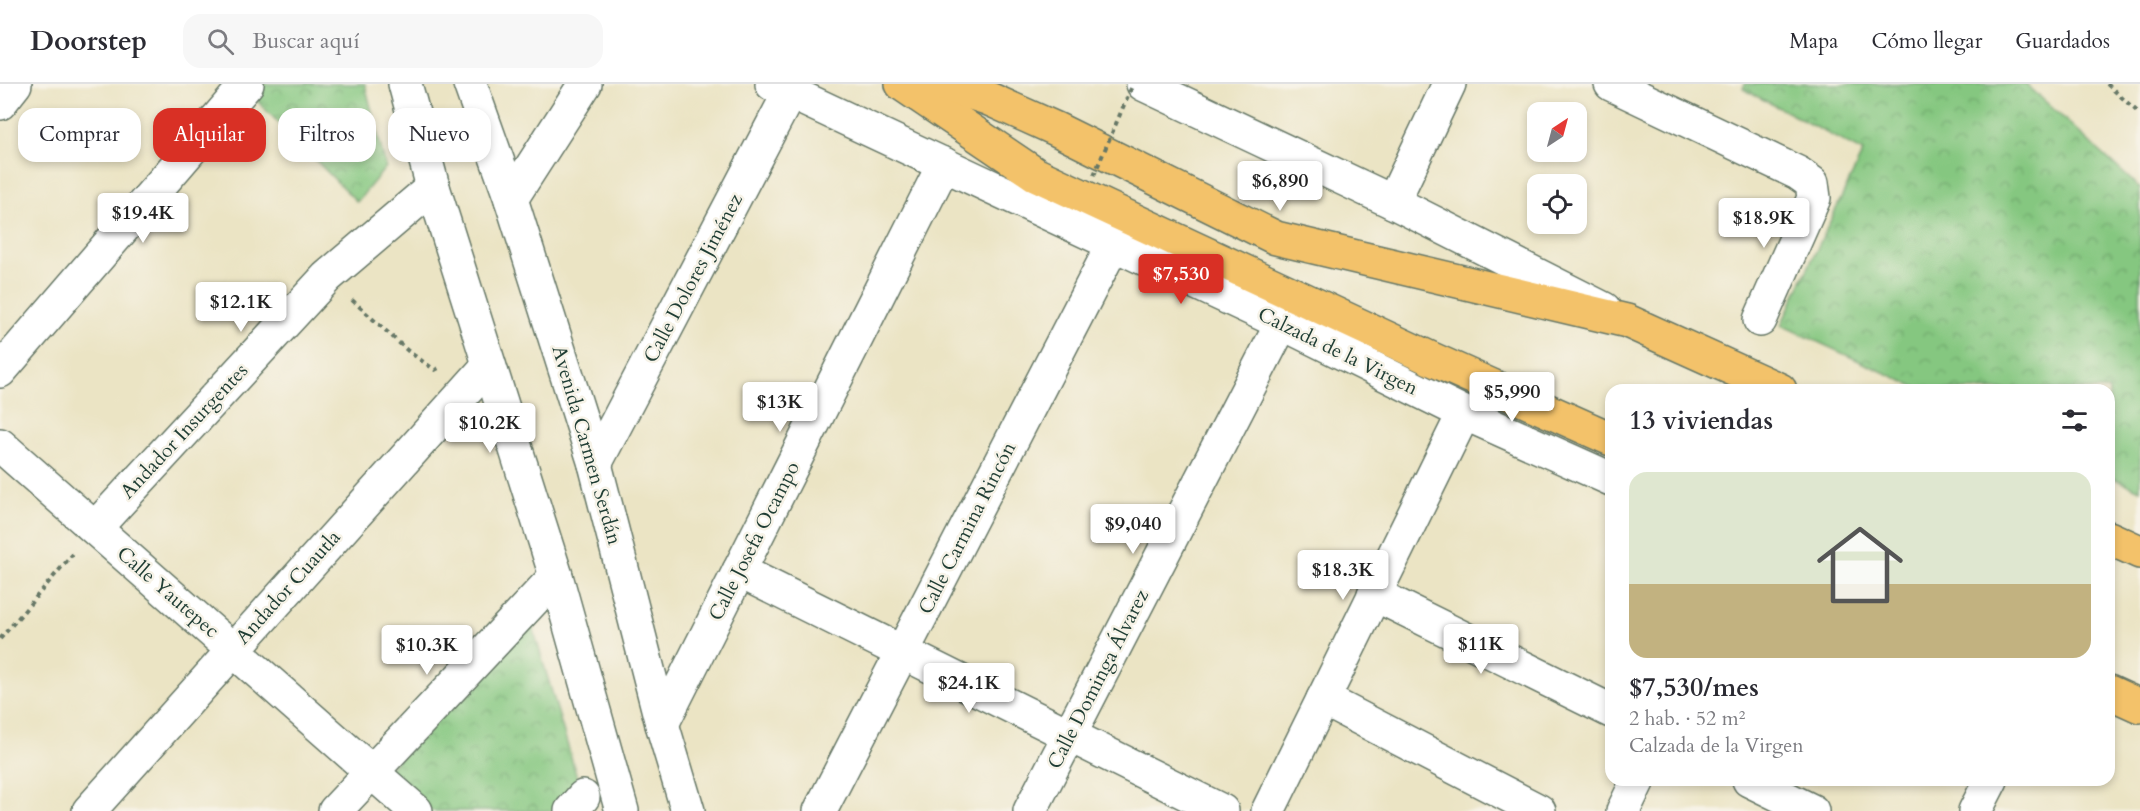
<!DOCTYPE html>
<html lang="es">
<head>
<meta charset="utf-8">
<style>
  :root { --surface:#fff; --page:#f7f7f7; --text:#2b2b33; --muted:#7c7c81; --line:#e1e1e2; --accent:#d93025 }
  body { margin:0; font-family:Cardo,serif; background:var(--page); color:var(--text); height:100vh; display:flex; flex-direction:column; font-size:22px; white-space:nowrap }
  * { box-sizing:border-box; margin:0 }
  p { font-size:20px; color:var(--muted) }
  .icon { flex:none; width:33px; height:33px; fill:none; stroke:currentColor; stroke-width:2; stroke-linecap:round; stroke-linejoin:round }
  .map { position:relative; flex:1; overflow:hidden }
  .details { position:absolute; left:1605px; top:300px; width:510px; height:402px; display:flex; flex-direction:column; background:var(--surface); border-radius:18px; box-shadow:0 3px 9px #0003 }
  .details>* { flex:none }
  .banner { position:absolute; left:18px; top:24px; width:570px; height:54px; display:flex; gap:12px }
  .needle { width:39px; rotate:36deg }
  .tools { position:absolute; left:1527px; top:18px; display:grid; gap:12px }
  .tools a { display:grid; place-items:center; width:60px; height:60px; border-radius:12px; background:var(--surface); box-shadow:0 3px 9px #0003; font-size:30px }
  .price { position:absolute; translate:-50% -51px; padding:0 14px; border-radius:6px; background:#fff; color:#222; font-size:20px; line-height:39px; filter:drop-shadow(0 2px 3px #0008) }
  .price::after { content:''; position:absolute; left:50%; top:36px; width:18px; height:14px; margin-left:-9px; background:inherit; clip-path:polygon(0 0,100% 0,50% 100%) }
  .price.active { background:var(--accent); color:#fff }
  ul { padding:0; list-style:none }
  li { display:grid; align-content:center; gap:12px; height:318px; padding:0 24px }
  li span { display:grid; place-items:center; height:186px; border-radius:18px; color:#555 }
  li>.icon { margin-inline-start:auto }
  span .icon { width:108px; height:108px; fill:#fffc; stroke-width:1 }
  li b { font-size:26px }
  h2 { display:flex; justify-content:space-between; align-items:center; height:72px; padding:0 24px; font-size:26px }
  .pill { padding:0 21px; border-radius:18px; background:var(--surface); box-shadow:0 3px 9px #0003; font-size:21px; line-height:54px }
  .pill.active { background:var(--accent); color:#fff }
  header { display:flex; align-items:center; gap:36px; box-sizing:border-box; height:84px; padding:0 30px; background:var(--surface); border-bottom:2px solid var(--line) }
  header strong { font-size:28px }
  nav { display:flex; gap:33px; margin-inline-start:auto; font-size:21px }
  .search { width:420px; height:54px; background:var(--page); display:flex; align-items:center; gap:15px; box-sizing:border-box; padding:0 21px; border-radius:18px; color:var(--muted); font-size:22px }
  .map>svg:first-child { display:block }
  .park { fill:url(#park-crowns); stroke:#52825a; stroke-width:1.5 }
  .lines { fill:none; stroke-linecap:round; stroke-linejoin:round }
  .minor-casing { stroke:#676; stroke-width:36 }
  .major-casing { stroke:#676; stroke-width:36 }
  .path { stroke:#676; stroke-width:4; stroke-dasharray:4.5 4.5; stroke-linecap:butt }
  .minor { stroke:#fff; stroke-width:33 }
  .major { stroke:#f3c26a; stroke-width:33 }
  .path-bridge { stroke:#676; stroke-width:4; stroke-dasharray:4.5 4.5; stroke-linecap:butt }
  .labels { text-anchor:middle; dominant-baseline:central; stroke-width:5; stroke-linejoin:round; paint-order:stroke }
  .street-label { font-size:20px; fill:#1f3d34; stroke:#f7f3e8 }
</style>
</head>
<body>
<header>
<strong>Doorstep</strong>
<div class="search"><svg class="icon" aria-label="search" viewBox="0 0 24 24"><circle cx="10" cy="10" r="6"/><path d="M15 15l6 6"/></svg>Buscar aquí</div>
<nav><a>Mapa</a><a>Cómo llegar</a><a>Guardados</a></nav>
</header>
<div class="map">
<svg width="2140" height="727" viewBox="0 0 2140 727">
  <defs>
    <pattern id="park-crowns" width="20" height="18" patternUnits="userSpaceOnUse" patternTransform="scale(1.5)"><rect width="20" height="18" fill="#85c780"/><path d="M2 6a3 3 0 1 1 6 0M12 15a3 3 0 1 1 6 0" fill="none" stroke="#6ca36a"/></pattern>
  </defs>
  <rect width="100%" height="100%" fill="#f7f3e8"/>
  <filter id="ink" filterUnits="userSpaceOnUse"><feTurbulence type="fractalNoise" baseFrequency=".0167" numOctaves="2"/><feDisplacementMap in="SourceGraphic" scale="12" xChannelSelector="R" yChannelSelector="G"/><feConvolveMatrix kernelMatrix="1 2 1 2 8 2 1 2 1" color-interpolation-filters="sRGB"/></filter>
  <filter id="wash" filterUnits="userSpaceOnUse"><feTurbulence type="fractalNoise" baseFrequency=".008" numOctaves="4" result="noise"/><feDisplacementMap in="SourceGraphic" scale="24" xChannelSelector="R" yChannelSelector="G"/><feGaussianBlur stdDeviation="1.35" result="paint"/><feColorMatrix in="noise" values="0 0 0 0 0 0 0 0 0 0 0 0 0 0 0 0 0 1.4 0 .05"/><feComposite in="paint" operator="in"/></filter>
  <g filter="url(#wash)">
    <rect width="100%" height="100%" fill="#ebe4c4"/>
    <!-- park -->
    <g class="park">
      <path d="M265 0H365L386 83 357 118 254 14Z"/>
      <path d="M1745 0H2026L2140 104V406L2109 392V306H1922L1781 241 1863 68 1743 5Z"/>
      <path d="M531 537 587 727H432L385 689Z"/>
    </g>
  </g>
  <g filter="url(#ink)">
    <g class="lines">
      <!-- minor casing -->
      <g class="minor-casing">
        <g id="minor">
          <path d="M405 0 433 103 556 492 622 727"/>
          <path d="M470 0 511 115 595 380 662 640 688 727"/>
          <path d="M772 0 1282 239 1464 329 1611 395"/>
          <path d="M1143 0 1393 118 1604 225"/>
          <path d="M1611 0 1798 89 1812 99 1814 114 1760 236"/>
          <path d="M0 19 15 0"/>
          <path d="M511 115 585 0"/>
          <path d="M1393 118 1449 0"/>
          <path d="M0 287 247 0"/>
          <path d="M0 361 416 727"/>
          <path d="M595 380 790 8"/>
          <path d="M95 444 327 193 433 103"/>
          <path d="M739 487 1222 727"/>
          <path d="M1374 510 1611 627"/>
          <path d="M1323 615 1539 727"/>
          <path d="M662 640 944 80"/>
          <path d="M1749 696 1812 727"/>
          <path d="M89 727 489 281"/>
          <path d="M335 727 556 492"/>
          <path d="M571 727 583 713"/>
          <path d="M820 727 1113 161"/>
          <path d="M1030 727 1282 239"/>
          <path d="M1268 727 1464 329"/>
          <path d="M1623 727 1638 696"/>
          <path d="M1975 727 1991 696"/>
        </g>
      </g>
      <!-- major casing -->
      <g class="major-casing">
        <g id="major">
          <path d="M902 0 1035 90 1434 276 1611 355"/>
          <path d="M943 0 987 14 1056 45 1276 154 1627 237 1780 306"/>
          <path d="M2109 454 2140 468"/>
          <path d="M2109 608 2140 622"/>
        </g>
      </g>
      <!-- path -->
      <g class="path">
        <path d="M2107 0 2140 30"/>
        <path d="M352 216 408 267 435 286 439 284"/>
        <path d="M0 555 73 470"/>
      </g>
      <!-- minor -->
      <use href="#minor" class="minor"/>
      <!-- major -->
      <use href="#major" class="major"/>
      <!-- path-bridge -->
      <path class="path-bridge" d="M1094 91 1133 0"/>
    </g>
  </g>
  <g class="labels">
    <!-- street labels -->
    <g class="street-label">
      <text transform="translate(693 194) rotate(-62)">Calle Dolores Jiménez</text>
      <text transform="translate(1338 267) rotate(26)">Calzada de la Virgen</text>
      <text transform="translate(184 347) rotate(-47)">Andador Insurgentes</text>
      <text transform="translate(587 361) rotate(74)">Avenida Carmen Serdán</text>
      <text transform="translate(967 444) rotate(-63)">Calle Carmina Rincón</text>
      <text transform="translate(754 457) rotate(-63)">Calle Josefa Ocampo</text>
      <text transform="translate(288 503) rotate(-48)">Andador Cuautla</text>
      <text transform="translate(168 508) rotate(41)">Calle Yautepec</text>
      <text transform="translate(1098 595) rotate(-63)">Calle Dominga Álvarez</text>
    </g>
  </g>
</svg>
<div class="tools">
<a><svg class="needle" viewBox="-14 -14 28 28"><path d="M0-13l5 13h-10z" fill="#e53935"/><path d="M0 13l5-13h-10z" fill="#7c7c81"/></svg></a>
<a><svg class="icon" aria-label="locate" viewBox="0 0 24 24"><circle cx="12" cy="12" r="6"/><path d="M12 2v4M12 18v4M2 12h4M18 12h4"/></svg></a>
</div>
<b class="price" style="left:1280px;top:128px">$6,890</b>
<b class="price" style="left:143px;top:160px">$19.4K</b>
<b class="price" style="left:1764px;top:165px">$18.9K</b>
<b class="price active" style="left:1181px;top:221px">$7,530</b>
<b class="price" style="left:241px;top:249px">$12.1K</b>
<b class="price" style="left:1512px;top:339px">$5,990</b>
<b class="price" style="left:780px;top:349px">$13K</b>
<b class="price" style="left:490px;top:370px">$10.2K</b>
<b class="price" style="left:1133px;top:471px">$9,040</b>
<b class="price" style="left:1343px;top:517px">$18.3K</b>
<b class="price" style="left:1481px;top:591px">$11K</b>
<b class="price" style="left:427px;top:592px">$10.3K</b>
<b class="price" style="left:969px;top:630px">$24.1K</b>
<div class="banner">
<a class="pill">Comprar</a>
<a class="pill active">Alquilar</a>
<a class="pill">Filtros</a>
<a class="pill">Nuevo</a>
</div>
<section class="details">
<h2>13 viviendas<svg class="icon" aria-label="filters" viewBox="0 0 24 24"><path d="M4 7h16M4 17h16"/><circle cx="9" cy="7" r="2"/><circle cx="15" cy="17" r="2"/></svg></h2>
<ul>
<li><span style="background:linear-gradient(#dfe7d0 60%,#c2b280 0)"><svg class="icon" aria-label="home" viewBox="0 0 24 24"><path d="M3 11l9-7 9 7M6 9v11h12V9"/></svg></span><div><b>$7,530/mes</b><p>2 hab. · 52 m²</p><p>Calzada de la Virgen</p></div></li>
</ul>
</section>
</div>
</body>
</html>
